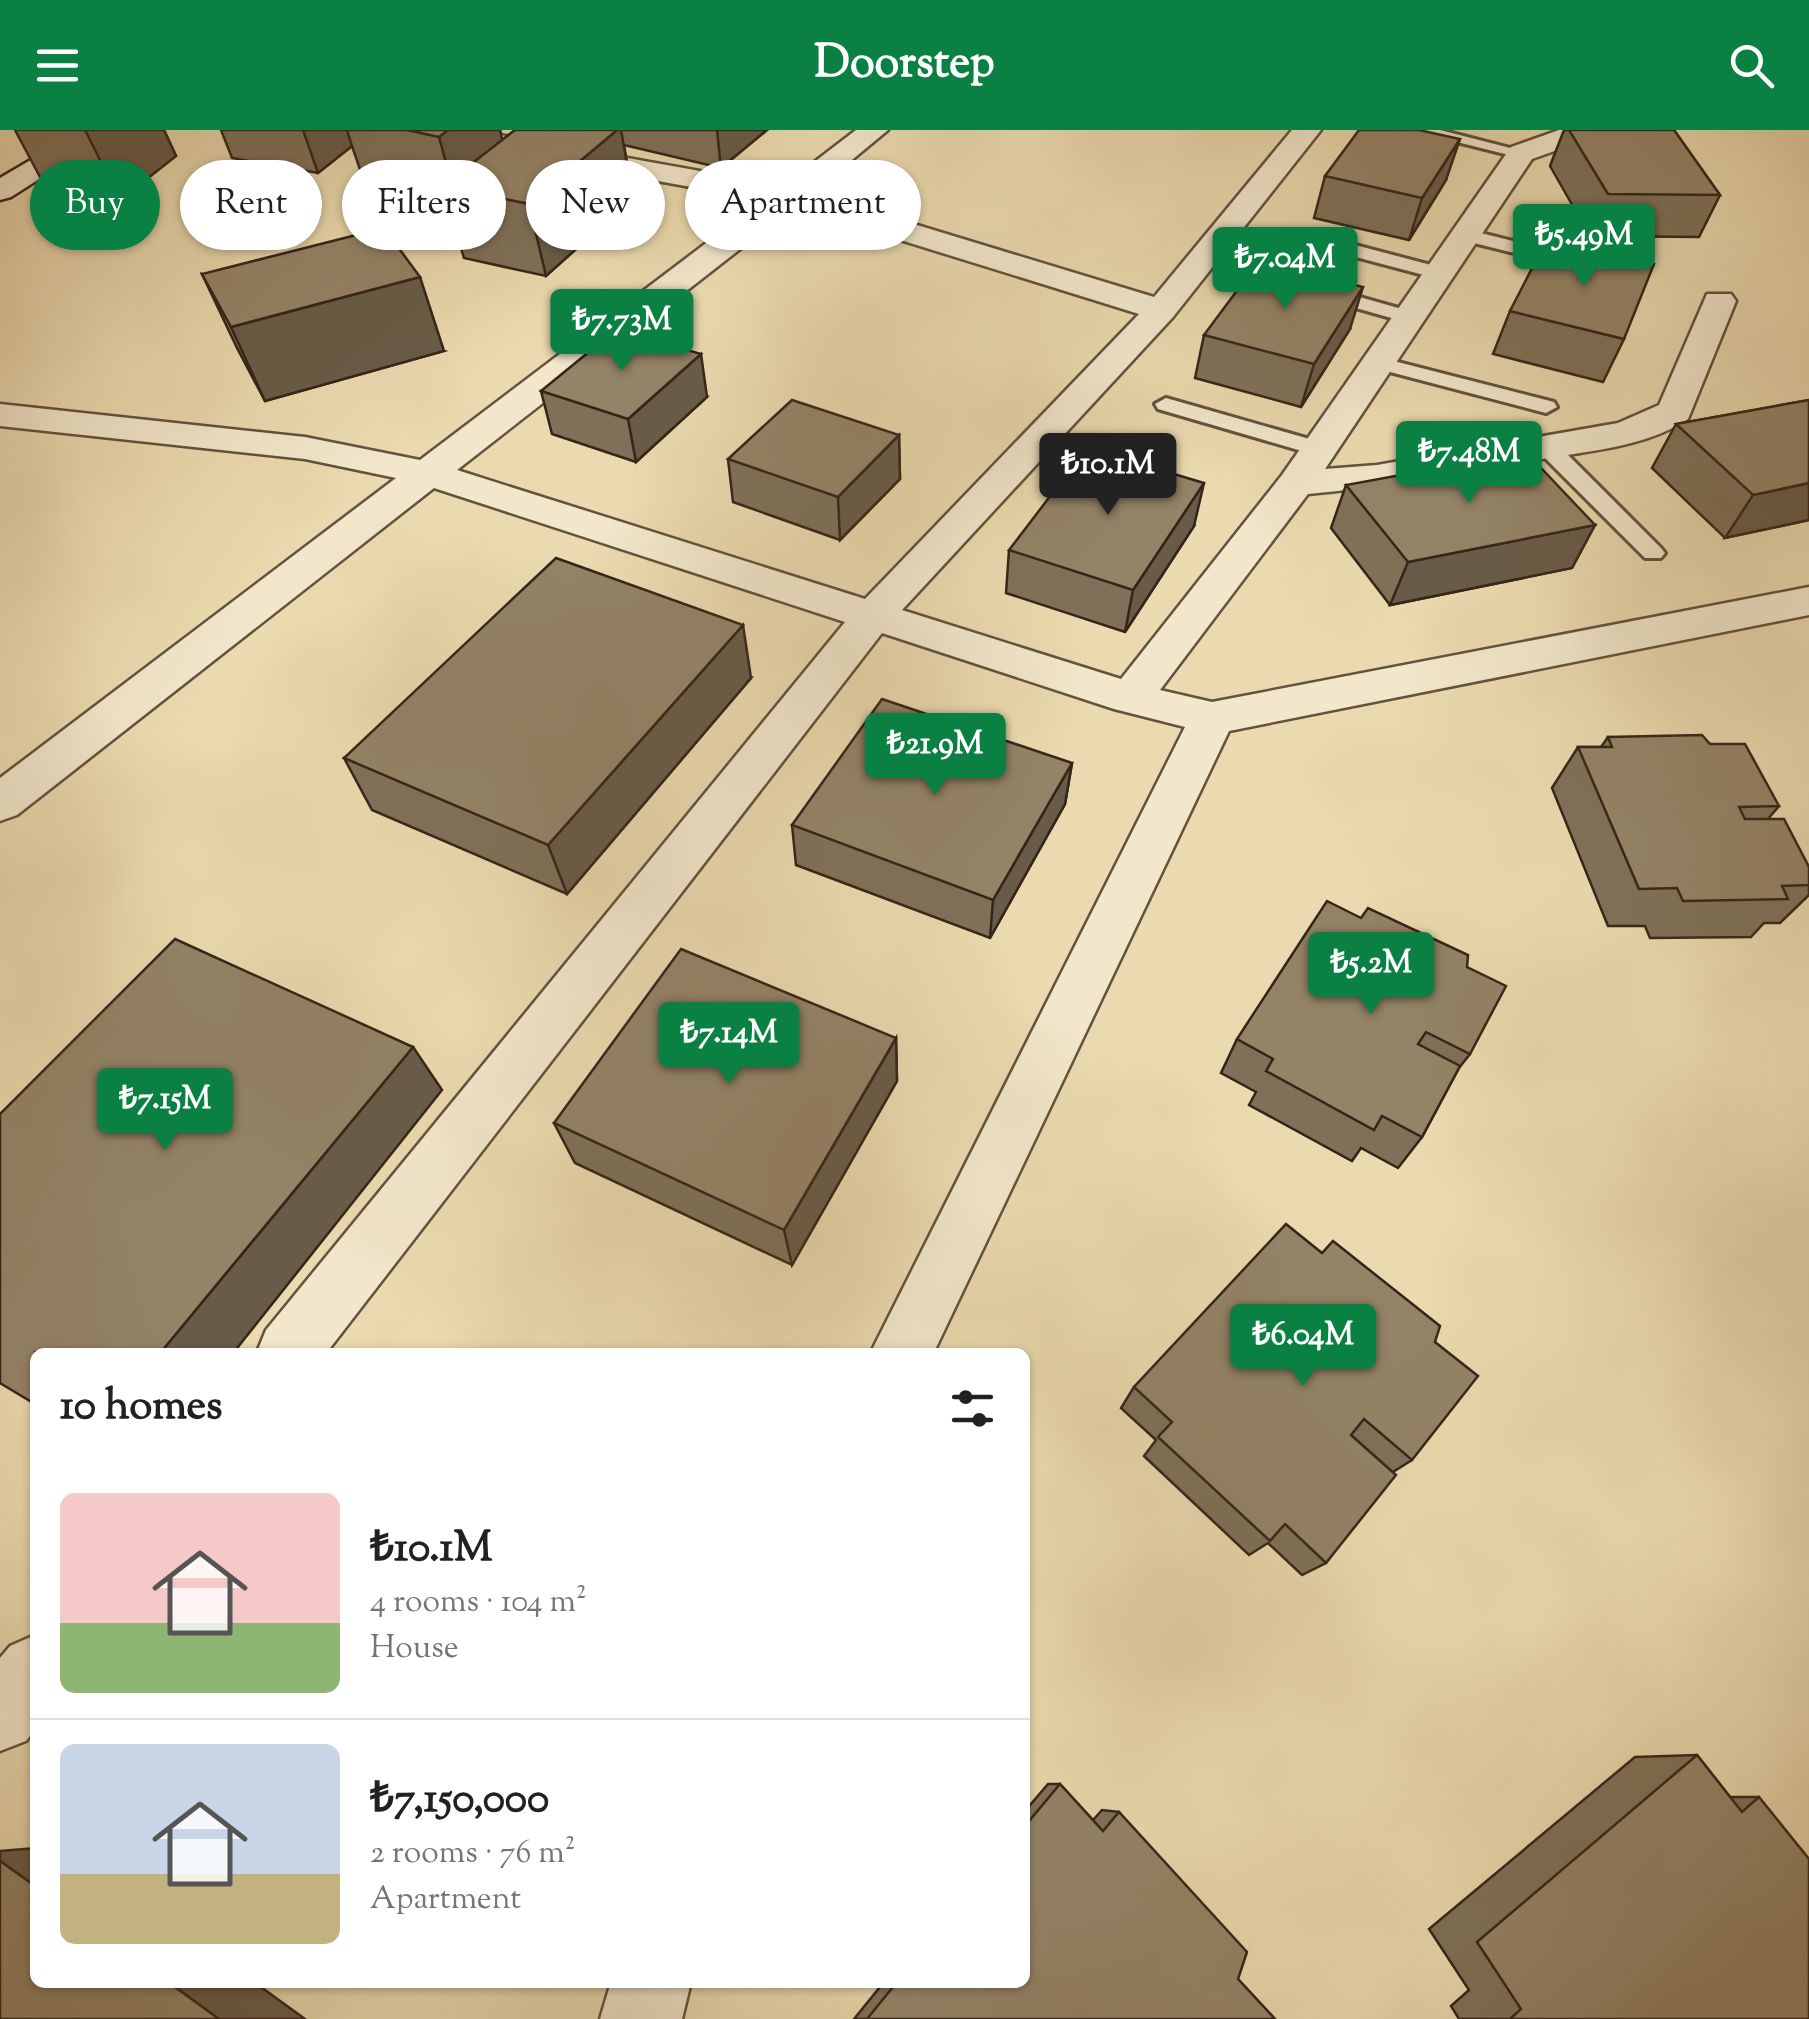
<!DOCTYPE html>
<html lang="en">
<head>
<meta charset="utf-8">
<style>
  :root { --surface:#fff; --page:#f6f6f6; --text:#202124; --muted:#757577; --line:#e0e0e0; --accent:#0b8043 }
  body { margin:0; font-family:"Sorts Mill Goudy",serif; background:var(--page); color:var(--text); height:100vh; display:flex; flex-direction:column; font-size:38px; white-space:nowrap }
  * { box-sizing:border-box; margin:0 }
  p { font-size:32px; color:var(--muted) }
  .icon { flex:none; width:55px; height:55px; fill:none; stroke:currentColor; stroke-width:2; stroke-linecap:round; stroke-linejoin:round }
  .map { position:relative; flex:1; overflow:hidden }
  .details { position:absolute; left:30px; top:1218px; width:1000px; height:640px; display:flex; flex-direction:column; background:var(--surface); border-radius:15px; box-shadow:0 2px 8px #0004 }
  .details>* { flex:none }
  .guide { position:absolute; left:30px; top:30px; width:1000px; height:90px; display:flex; gap:20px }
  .price { position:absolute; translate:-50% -85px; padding:0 22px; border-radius:10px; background:var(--accent); color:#fff; font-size:32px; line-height:65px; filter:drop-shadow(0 2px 5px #0008) }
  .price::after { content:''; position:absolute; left:50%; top:60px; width:30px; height:22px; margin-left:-15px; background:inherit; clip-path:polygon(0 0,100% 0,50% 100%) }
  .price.on { background:#222; color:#fff }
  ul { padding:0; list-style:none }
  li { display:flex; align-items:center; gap:30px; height:250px; padding:0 30px }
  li+li { border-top:2px solid var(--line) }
  li span { display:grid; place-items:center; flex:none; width:280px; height:200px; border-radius:15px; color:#555 }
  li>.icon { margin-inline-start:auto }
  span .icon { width:120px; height:120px; fill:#fffc; stroke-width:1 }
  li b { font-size:42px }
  h2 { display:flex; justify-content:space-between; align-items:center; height:120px; padding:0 30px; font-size:42px }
  .chip { padding:0 35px; border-radius:45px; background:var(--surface); box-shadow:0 2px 8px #0004; font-size:35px; line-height:90px }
  .chip.on { background:var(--accent); color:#fff }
  header { display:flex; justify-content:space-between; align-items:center; height:130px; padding:0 30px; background:var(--accent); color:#fff; font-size:45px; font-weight:700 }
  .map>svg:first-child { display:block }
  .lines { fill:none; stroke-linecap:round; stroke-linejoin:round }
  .service-casing { stroke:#62523e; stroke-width:6 }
  .minor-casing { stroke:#62523e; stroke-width:5 }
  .secondary-casing { stroke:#352518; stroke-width:5 }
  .service { fill:#f2e7cb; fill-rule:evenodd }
  .minor { fill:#f2e7cb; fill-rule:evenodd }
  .secondary { fill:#f2e7cb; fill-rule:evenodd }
  .wall { fill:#7f7159; stroke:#352518; stroke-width:2.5 }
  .shaded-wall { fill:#685c48; stroke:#352518; stroke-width:2.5 }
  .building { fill:#948367; stroke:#352518; stroke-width:2.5 }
</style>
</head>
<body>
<header><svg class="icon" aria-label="menu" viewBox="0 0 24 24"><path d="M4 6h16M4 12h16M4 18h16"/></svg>Doorstep<svg class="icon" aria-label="search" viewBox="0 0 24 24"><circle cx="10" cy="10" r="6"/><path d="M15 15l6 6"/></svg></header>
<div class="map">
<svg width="1809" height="1889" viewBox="0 0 1809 1889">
  <rect width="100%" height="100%" fill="#ebdaaf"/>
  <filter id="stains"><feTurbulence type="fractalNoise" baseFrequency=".002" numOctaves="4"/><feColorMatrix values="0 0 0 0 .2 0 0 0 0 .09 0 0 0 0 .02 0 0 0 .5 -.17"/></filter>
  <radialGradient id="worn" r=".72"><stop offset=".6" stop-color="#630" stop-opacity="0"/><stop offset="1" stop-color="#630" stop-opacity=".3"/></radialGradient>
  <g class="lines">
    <!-- service casing -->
    <g class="service-casing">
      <g id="service">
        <path d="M1409 0H1440L1530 23 1521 28Z"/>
        <path d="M1465 99 1589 130 1592 134 1582 140 1458 109 1456 105Z"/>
        <path d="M1306 102 1446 139 1449 143 1439 149 1299 112 1297 108Z"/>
        <path d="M1317 155 1416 183 1419 187 1409 193 1310 165 1307 161Z"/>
        <path d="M1378 227 1554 272 1557 277 1546 283 1371 237 1368 233Z"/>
        <path d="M1166 268 1327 314 1330 319 1319 326 1158 279 1155 274Z"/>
        <path d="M1547 310 1555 312 1661 418 1665 423 1661 428H1645L1539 322 1536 317Z"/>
      </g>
    </g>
    <!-- minor casing -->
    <g class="minor-casing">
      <g id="minor">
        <path d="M410 0H472L783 56 856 0H888L812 63 1154 167 1292 0H1321L1173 187 902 480 1121 549 1282 345 1511 17 1559 0H1580L1584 6 1580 12 1532 29 1325 339 1377 335 1618 293 1659 275 1707 164H1731L1736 171 1688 289C1643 319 1583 321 1531 331 1457 344 1383 357 1308 364L1160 560 1212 572 1809 457V485L1229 601 934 1222H871L1185 597 1114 579 882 503 327 1222H257L266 1200 845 492 434 358 17 685 0 691V648L396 348 305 329 0 296V274L305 307 420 330 763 70 424 9 414 6ZM794 77 1139 184 865 469 457 340Z"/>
        <path d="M35 1505V1599L26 1611 0 1621V1528L10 1516Z"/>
        <path d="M611 1852H691L682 1889H600Z"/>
      </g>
    </g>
    <!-- secondary casing -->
    <g class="secondary-casing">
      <path id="secondary" d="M82 0H116L11 67 0 70V48Z"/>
    </g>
    <!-- service -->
    <use href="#service" class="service"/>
    <!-- minor -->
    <use href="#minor" class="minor"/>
    <!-- secondary -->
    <use href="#secondary" class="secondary"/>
  </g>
  <!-- wall -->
  <g class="wall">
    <path d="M15 0H164L176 26 120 70 47 60Z"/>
    <path d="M221 0H500L502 10 515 0H767L721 38 624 15 633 68 546 146 464 128 448 76 366 57 352 16 318 43 232 28Z"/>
    <path d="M1564 0H1674L1720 65 1699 107 1590 106 1550 36Z"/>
    <path d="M1325 46 1446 50 1409 110 1314 88Z"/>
    <path d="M202 144 444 221 265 271 237 218Z"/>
    <path d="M1510 181 1624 209 1603 252 1493 224Z"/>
    <path d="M1350 199 1301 277 1195 248 1204 205Z"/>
    <path d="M541 261 707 267 636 332 552 304Z"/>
    <path d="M1809 270V390L1725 408 1652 338 1676 294Z"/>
    <path d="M899 305 900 349 840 410 733 372 728 329Z"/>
    <path d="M1346 355 1595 395 1572 438 1390 475 1331 398Z"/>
    <path d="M1194 396 1125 502 1006 463 1009 420Z"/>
    <path d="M751 548 567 764 372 680 344 628Z"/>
    <path d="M1608 607 1710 614 1779 676 1768 689 1809 737V765L1780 793H1764L1751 807 1650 808 1645 796H1608L1552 658 1578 617H1601Z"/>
    <path d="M1072 633 1065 674 990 808 796 735 792 695Z"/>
    <path d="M1467 837 1470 924 1459 938 1422 1007 1398 1038 1361 1018 1352 1031 1249 975 1256 962 1221 943 1237 909Z"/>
    <path d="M896 908 897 951 792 1135 575 1033 554 993Z"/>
    <path d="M1435 1212 1412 1330 1393 1342 1326 1433 1302 1445 1268 1413 1249 1425 1144 1326 1156 1310 1121 1278 1134 1257Z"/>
    <path d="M1697 1625 1730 1667H1759L1809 1889H1459L1451 1876 1469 1860 1429 1799 1635 1627Z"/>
    <path d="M1048 1654H1060L1093 1690 1102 1680 1119 1682 1238 1849 1275 1889H854L884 1852H1025V1681Z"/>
  </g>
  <!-- shaded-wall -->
  <g class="shaded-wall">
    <path d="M85 0H164L176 26 120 70Z"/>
    <path d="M303 0H347L352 16 318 43Z"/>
    <path d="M448 0H500L509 40 453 58 439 7Z"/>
    <path d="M617 0H621L633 68 546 146 529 74Z"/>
    <path d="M717 0H767L721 38Z"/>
    <path d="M1460 9 1446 50 1409 110 1422 68Z"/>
    <path d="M420 147 444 221 265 271 231 197Z"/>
    <path d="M1363 157 1350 199 1301 277 1314 234Z"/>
    <path d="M701 224 707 267 636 332 628 289Z"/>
    <path d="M899 305 900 349 840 410 838 367Z"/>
    <path d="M1204 353 1194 396 1125 502 1133 460Z"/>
    <path d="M1809 353V390L1725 408 1753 365Z"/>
    <path d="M1595 395 1572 438 1390 475 1408 432Z"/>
    <path d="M743 495 751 548 567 764 548 715Z"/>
    <path d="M1072 633 1065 674 990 808 993 770Z"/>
    <path d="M896 908 897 951 792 1135 784 1100Z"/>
    <path d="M413 917 442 960 234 1222H161Z"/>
    <path d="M35 1718V1756L0 1731V1721Z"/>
    <path d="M168 1852H254L305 1889H219Z"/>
  </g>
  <!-- building -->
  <g class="building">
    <path d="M407 0H448L439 7Z"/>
    <path d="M515 0H617L529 74 443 56Z"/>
    <path d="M1359 0H1419L1460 9 1422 68 1325 46Z"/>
    <path d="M1569 0H1674L1720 65 1608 64Z"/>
    <path d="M384 98 420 147 231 197 202 144Z"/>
    <path d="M1547 109 1654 134 1624 209 1510 181Z"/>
    <path d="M1259 131 1363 157 1314 234 1204 205Z"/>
    <path d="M617 199 701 224 628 289 541 261Z"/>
    <path d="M792 270 899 305 838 367 728 329Z"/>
    <path d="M1809 270V353L1753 365 1676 294Z"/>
    <path d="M1087 318 1204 353 1133 460 1009 420Z"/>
    <path d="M1526 322 1595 395 1408 432 1346 355Z"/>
    <path d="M556 428 743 495 548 715 344 628Z"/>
    <path d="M882 569 1072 633 993 770 792 695Z"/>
    <path d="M1702 605 1710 614H1745L1779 676 1739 677 1745 689H1784L1809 737V755L1782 756 1788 769 1683 771 1677 758 1639 759 1578 617H1612L1608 607Z"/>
    <path d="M1327 771 1361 788 1368 778 1468 825 1467 837 1506 856 1470 924 1426 902 1418 914 1460 936 1422 1007 1382 986 1374 1000 1266 941 1273 929 1237 909Z"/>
    <path d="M175 809 413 917 161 1222H35V1274L0 1253V984Z"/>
    <path d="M681 819 896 908 784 1100 554 993Z"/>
    <path d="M1286 1094 1322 1123 1333 1111 1440 1196 1435 1212 1478 1246 1412 1330 1364 1289 1351 1305 1396 1345 1326 1433 1285 1394 1270 1411 1158 1307 1172 1292 1134 1257Z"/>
    <path d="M1697 1625 1742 1682 1759 1667 1809 1729V1889H1510L1521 1879 1477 1812Z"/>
    <path d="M1060 1654 1103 1701 1119 1682 1247 1822 1238 1849 1275 1889H867L897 1852H1025V1696Z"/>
    <path d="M0 1731 35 1756V1852H168L219 1889H0Z"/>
  </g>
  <rect width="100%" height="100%" filter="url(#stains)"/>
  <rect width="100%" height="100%" fill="url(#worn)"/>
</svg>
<b class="price" style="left:1584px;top:159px">₺5.49M</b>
<b class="price" style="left:1285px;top:182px">₺7.04M</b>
<b class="price" style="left:622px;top:244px">₺7.73M</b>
<b class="price" style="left:1469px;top:376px">₺7.48M</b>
<b class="price on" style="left:1108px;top:388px">₺10.1M</b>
<b class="price" style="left:935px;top:668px">₺21.9M</b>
<b class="price" style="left:1371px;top:887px">₺5.2M</b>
<b class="price" style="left:729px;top:957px">₺7.14M</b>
<b class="price" style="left:165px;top:1023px">₺7.15M</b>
<b class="price" style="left:1303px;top:1259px">₺6.04M</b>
<div class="guide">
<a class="chip on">Buy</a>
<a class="chip">Rent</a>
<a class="chip">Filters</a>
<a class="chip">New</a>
<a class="chip">Apartment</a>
</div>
<section class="details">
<h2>10 homes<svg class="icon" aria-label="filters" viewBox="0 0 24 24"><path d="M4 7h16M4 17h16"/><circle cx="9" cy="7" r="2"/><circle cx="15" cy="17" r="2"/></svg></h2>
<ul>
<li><span style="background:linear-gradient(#f6c9c9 65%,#8fb573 0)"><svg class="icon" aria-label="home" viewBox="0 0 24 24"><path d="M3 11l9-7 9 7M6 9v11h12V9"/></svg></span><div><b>₺10.1M</b><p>4 rooms · 104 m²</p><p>House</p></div></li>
<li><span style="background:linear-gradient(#c9d6e8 65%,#c2b280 0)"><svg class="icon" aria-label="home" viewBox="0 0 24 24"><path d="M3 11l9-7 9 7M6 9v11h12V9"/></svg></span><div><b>₺7,150,000</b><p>2 rooms · 76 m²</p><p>Apartment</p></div></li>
</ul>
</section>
</div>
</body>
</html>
